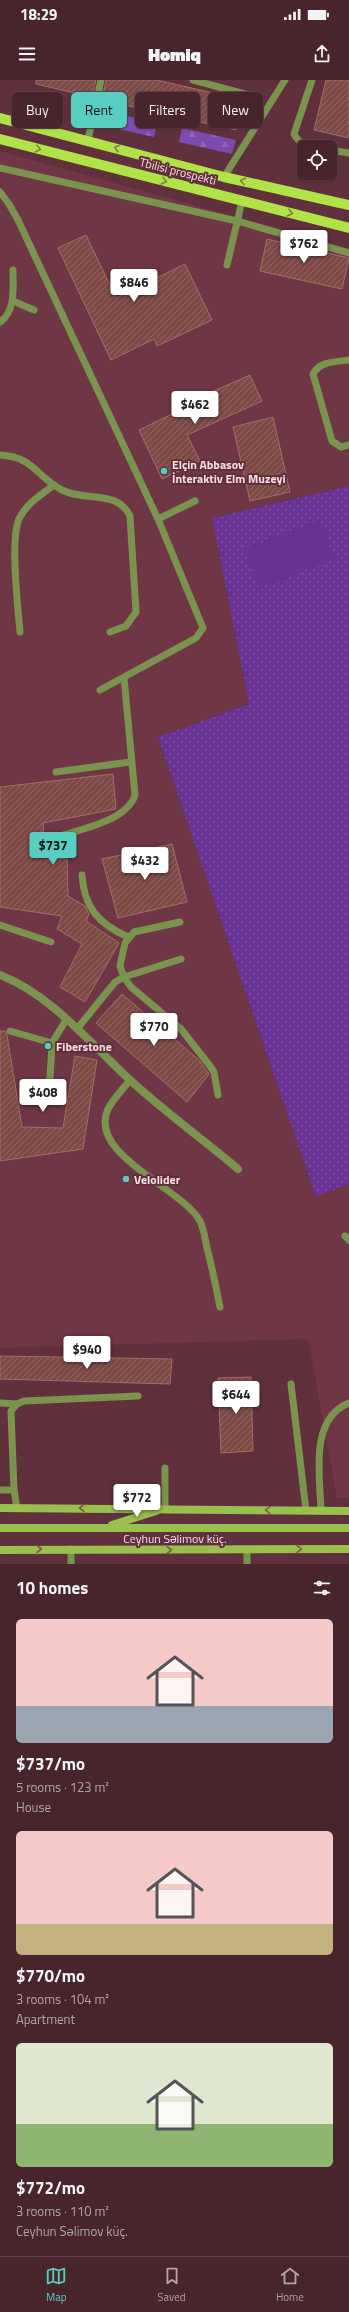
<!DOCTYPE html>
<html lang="en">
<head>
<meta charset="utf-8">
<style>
  :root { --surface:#48242d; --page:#4f2c35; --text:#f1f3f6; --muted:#b1a4aa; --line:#604149; --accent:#57cec1 }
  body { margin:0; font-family:"Titillium Web",sans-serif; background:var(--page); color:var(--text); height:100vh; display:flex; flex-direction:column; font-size:15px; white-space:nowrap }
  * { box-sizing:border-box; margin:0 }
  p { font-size:13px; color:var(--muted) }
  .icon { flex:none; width:22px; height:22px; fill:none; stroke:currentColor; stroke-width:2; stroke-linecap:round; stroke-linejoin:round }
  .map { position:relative; height:1484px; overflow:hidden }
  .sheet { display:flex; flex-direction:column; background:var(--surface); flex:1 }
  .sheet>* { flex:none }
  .guide { position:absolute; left:12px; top:12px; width:325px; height:36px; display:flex; gap:8px }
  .controls { position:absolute; left:297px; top:60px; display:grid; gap:8px }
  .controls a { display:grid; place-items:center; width:40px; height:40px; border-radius:6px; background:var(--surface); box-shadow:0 1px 3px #0004,0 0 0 1px var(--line); font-size:20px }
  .price { position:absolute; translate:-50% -34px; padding:0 9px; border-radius:4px; background:#fff; color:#222; font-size:13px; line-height:26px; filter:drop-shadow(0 1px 2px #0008) }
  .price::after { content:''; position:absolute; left:50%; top:24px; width:12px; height:9px; margin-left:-6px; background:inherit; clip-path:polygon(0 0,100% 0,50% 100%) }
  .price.current { background:var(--accent); color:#111 }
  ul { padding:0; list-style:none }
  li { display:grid; align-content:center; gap:8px; height:212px; padding:0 16px }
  li span { display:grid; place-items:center; height:124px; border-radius:6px; color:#555 }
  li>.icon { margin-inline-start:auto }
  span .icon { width:72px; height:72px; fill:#fffc; stroke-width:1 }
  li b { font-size:17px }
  h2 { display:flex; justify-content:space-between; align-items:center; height:48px; padding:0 16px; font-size:17px }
  .chip { padding:0 14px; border-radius:6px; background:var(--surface); box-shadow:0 1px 3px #0004,0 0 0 1px var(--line); font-size:14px; line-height:36px }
  .chip.current { background:var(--accent); color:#111 }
  .status { display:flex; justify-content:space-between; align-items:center; height:28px; padding:0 20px; background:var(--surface); direction:ltr }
  .status svg { height:11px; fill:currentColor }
  header { display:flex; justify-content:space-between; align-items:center; height:52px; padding:0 16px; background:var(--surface); font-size:18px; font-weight:800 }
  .tabs { display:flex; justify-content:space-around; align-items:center; height:56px; border-top:1px solid var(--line); background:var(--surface); font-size:11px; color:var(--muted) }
  .tabs a { display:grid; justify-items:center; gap:2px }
  .tabs .current { color:var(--accent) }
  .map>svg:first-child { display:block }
  .built { fill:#6f3745 }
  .grass { fill:url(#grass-dots) }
  .forest { fill:url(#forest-firs) }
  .pitch { fill:#683395 }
  .building { fill:url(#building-hatch); stroke:#a36d68 }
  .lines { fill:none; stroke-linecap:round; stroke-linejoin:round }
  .service { stroke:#7a934e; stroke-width:7 }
  .minor { stroke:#7a934e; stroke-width:8 }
  .secondary { stroke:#99bf4d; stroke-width:8 }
  .primary { stroke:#b1e247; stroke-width:10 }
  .oneway { stroke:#848041 }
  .oneway2 { stroke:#746242 }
  .poi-dot { fill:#57cec1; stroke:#60303c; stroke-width:1.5 }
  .labels { text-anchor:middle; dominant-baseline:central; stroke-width:4; stroke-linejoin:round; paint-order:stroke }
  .street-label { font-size:12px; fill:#fcdde2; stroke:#60303c }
  .poi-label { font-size:12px; font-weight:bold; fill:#fcdde2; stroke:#60303c; text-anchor:start }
</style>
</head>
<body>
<div class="status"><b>18:29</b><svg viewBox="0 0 49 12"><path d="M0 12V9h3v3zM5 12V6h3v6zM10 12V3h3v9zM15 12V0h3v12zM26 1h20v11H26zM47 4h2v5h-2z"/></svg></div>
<header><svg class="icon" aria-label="menu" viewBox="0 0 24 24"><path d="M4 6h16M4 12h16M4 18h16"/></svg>Homiq<svg class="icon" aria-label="share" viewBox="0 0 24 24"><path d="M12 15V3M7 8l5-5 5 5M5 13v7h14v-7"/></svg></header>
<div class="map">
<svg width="349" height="1484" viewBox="0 0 349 1484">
  <defs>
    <pattern id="grass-dots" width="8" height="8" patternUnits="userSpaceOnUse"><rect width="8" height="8" fill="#683395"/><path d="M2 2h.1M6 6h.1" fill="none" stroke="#7e50a4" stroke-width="1.8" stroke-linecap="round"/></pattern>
    <pattern id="forest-firs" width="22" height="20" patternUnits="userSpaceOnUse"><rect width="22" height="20" fill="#7f4aaf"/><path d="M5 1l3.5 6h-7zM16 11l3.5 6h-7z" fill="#9264ba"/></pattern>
    <pattern id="building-hatch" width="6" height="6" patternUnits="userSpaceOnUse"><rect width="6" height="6" fill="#7d4a46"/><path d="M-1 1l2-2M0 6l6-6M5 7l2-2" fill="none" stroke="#906460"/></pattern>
  </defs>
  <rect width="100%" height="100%" fill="#60303c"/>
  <!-- built -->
  <path class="built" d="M0 71 349 168V406L212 438 249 624 158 657 316 1117 349 1104V1418H337L308 1259 0 1268Z"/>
  <!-- grass -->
  <path class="grass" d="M349 406V1104L316 1117 158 657 249 624 212 438Z"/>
  <!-- forest -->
  <g class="forest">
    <path d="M104 31 157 43 154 57 101 45Z"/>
    <path d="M182 48 236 60 232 74 179 62Z"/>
  </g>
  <!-- pitch -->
  <path class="pitch" d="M321 440 335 479 259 508 243 469Z"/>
  <!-- building -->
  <g class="building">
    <path d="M36 0H96L92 17 36 4Z"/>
    <path d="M106 0H157L243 20 236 50 102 20Z"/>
    <path d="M326 0H349V58L314 50Z"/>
    <path d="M86 155 116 218 185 184 212 240 157 266 154 259 111 280 58 168Z"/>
    <path d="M267 159 349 178 342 209 260 191Z"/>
    <path d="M250 295 262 321 187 355 200 381 162 399 139 350 191 325 189 322Z"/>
    <path d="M273 337 290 412 250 421 233 347Z"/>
    <path d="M113 694 116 729 43 743 46 780 67 778 68 816 85 826 89 834 86 841 119 863 85 922 60 907 82 864 57 849 62 836 0 827V707Z"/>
    <path d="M172 764 187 822 118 838 102 779Z"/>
    <path d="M122 914 199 980 209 994 187 1022 96 943Z"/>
    <path d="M0 951H5L7 955 22 1047 63 1048 75 976 97 980 83 1069 0 1081Z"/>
    <path d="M0 1276 172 1279 170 1304 0 1299Z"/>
    <path d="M251 1297 253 1371 221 1373 218 1298Z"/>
  </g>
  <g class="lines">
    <!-- service -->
    <g class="service">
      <path d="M193 0 256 17"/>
      <path d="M312 0 294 54C299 64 306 65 316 67"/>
      <path d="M88 60 101 0"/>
      <path d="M330 70 349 73"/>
      <path d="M0 88 237 141 349 173"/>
      <path d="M224 97 285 0"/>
      <path d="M0 112 9 124 18 140 158 439 203 548 196 558 100 610"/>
      <path d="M227 185 242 121"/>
      <path d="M13 221 34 230"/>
      <path d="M0 242C16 231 13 208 13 190"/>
      <path d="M349 280C335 282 320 281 313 294L332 361 341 367 349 365"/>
      <path d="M0 375C35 377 36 397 62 410 85 422 117 409 130 436L136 532 126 546 110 552"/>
      <path d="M158 439 195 421"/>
      <path d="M20 552C18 528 10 459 19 439 26 424 42 414 54 405"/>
      <path d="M56 692 130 682"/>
      <path d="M57 757C81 749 127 741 135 715L124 598"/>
      <path d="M82 795C84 828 99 844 128 857"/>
      <path d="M180 842 134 852 125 863 120 886 124 897 131 907 181 949 210 986 214 992 218 1015"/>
      <path d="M0 845 51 862"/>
      <path d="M77 949 115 902 124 897 181 879"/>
      <path d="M10 951 52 963"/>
      <path d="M130 1000C123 1009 113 1019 108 1029 87 1075 182 1108 200 1141 204 1149 205 1159 207 1168 212 1187 216 1207 220 1227"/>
      <path d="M49 1017 52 963 66 940"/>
      <path d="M345 1156 349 1160"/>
      <path d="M291 1304 306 1430"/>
      <path d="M0 1323 17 1324"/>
      <path d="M165 1388V1429"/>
      <path d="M0 1410H14"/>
      <path d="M17 1428 14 1410 11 1331 17 1324 24 1321 138 1316"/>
      <path d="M321 1430C320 1396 309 1339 349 1323"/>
      <path d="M71 1484V1469"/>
      <path d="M247 1484V1470"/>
    </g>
    <!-- minor -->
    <path class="minor" d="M0 895C50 914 91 964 130 1000 164 1031 202 1059 238 1089"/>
    <!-- secondary -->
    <g class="secondary">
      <path d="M0 1428 349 1431"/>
      <path d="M112 1445 156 1431"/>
      <path d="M0 1448H349"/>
      <path d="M0 1470 349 1469"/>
    </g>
    <!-- primary -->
    <g class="primary">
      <path d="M0 38 224 97 349 125"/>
      <path d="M0 59 349 148"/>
    </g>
  </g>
  <!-- one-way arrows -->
  <defs><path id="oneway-chevron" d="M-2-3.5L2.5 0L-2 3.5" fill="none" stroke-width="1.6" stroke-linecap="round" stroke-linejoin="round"/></defs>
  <g class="oneway">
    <use href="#oneway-chevron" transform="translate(117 68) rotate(-165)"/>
    <use href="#oneway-chevron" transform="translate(38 69) rotate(14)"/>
    <use href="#oneway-chevron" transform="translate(164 101) rotate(14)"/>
    <use href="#oneway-chevron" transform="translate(243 101) rotate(-167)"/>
    <use href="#oneway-chevron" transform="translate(290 133) rotate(14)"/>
  </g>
  <g class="oneway2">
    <use href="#oneway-chevron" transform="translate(82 1428) rotate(-180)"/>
    <use href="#oneway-chevron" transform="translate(268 1430) rotate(-179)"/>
    <use href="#oneway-chevron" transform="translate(39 1469)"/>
    <use href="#oneway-chevron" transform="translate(299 1469) rotate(-1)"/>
    <use href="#oneway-chevron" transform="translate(169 1470)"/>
  </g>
  <!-- markers -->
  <g class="poi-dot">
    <circle cx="164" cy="391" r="4"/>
    <circle cx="48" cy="966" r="4"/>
    <circle cx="126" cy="1099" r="4"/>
  </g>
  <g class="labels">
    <!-- street labels -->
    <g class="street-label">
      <text transform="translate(178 91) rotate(14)">Tbilisi prospekti</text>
      <text x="175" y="1458">Ceyhun Səlimov küç.</text>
    </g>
    <!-- poi labels -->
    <g class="poi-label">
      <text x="172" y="384">Elçin Abbasov<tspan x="172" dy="14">İnteraktiv Elm Muzeyi</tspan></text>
      <text x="56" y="966">Fiberstone</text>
      <text x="134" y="1099">Velolider</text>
    </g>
  </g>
</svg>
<div class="controls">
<a><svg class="icon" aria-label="locate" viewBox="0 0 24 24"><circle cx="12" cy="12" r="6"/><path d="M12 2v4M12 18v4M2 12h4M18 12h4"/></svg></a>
</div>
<b class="price" style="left:304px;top:184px">$762</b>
<b class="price" style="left:134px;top:223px">$846</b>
<b class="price" style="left:195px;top:345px">$462</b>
<b class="price current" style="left:53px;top:786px">$737</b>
<b class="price" style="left:145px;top:801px">$432</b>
<b class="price" style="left:154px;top:967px">$770</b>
<b class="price" style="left:43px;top:1033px">$408</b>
<b class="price" style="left:87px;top:1290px">$940</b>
<b class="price" style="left:236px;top:1335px">$644</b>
<b class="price" style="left:137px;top:1438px">$772</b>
<div class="guide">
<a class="chip">Buy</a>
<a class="chip current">Rent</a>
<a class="chip">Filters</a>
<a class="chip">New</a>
</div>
</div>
<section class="sheet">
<h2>10 homes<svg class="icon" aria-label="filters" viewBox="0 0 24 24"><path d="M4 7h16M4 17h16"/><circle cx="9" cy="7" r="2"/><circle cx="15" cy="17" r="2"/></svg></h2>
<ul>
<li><span style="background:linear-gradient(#f6c9c9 70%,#9aa5b1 0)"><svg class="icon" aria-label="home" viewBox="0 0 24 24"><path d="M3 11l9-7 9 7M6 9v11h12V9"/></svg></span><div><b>$737/mo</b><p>5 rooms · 123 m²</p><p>House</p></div></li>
<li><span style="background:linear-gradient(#f6c9c9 75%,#c2b280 0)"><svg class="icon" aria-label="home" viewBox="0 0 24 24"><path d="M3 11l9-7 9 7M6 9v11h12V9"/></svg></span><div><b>$770/mo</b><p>3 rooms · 104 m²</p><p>Apartment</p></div></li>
<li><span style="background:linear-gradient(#dfe7d0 65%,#8fb573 0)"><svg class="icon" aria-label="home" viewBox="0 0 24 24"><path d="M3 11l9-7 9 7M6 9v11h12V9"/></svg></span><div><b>$772/mo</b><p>3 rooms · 110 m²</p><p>Ceyhun Səlimov küç.</p></div></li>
</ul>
</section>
<nav class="tabs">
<a class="current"><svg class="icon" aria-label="map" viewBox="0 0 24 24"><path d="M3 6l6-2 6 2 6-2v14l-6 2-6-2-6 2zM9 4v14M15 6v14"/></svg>Map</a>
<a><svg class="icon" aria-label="saved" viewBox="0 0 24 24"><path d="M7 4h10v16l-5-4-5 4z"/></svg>Saved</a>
<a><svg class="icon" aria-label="home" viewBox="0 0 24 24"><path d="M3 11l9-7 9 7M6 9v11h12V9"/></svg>Home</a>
</nav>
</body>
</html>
